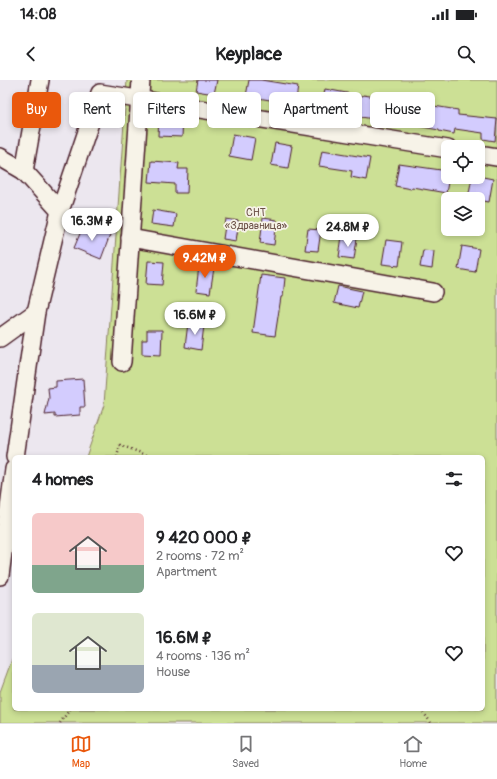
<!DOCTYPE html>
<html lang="en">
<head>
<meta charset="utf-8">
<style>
  :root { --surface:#fff; --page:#f6f6f6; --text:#202124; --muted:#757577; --line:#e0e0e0; --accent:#ea580c }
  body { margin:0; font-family:Pangolin,sans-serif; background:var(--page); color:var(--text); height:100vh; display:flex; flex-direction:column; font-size:15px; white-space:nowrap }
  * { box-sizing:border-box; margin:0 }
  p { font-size:13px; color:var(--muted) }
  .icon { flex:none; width:22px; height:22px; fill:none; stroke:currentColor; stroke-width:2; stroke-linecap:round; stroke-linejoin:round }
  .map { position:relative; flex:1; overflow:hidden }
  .sheet { position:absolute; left:12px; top:375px; width:473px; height:256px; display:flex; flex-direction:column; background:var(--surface); border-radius:6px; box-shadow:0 2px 6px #0003 }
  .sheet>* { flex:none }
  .banner { position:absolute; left:12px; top:12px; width:473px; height:36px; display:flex; gap:8px }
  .buttons { position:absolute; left:441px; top:60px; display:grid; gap:8px }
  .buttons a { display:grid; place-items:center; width:44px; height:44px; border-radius:6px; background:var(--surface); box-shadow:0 2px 6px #0003; font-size:20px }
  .price { position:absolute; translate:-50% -34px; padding:0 9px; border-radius:14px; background:#fff; color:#222; font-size:13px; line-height:26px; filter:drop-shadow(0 1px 2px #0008) }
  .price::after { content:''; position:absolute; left:50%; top:24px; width:12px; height:9px; margin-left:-6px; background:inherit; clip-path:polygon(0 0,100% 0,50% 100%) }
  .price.current { background:var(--accent); color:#fff }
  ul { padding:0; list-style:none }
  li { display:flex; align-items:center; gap:12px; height:100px; padding:0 20px }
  li span { display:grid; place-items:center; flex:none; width:112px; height:80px; border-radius:6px; color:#555 }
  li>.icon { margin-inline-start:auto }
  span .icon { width:48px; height:48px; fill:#fffc; stroke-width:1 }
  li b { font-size:17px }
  h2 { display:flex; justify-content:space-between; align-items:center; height:48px; padding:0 20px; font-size:17px }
  .chip { padding:0 14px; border-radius:6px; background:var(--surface); box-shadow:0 2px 6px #0003; font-size:14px; line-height:36px }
  .chip.current { background:var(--accent); color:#fff }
  .status { display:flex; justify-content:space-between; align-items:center; height:28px; padding:0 20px; background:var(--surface); direction:ltr }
  .status svg { height:11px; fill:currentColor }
  header { display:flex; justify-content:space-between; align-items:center; height:52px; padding:0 20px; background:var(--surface); font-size:18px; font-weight:700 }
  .menu { display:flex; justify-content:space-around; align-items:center; height:56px; border-top:1px solid var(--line); background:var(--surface); font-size:11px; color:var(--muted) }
  .menu a { display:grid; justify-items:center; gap:2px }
  .menu .current { color:var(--accent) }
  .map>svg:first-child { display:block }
  .green { fill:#cce095; stroke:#8b8060; fill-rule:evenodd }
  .building { fill:#d3ccfe; stroke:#4a1f2b }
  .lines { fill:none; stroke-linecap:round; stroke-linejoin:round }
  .minor-casing { stroke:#4a1f2b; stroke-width:20 }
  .path { stroke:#4a1f2b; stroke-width:2.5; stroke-dasharray:1 3; stroke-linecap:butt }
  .minor { stroke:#f7f3e8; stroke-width:17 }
  .labels { text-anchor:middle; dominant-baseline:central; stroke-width:3.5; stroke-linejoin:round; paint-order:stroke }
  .park-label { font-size:11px; fill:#6a4f46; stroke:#f7f3e8 }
</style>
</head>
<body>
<div class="status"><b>14:08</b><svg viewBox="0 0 49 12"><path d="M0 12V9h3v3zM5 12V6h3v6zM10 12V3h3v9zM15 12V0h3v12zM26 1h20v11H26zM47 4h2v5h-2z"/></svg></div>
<header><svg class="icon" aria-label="back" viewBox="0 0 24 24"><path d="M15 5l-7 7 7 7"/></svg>Keyplace<svg class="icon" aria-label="search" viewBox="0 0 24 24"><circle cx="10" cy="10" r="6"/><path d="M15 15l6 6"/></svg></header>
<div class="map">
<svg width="497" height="643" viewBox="0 0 497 643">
  <rect width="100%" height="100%" fill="#ece7ef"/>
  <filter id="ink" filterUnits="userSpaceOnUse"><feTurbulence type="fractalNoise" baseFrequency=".025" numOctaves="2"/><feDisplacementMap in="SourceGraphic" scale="8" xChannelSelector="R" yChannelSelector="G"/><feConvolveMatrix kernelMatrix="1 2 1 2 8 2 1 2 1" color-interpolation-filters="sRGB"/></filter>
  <g filter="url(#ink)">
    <!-- green -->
    <path class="green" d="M127 0H497V643H0V612L14 574V629H483V377H86L104 325ZM448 67H478V97H448ZM448 119H478V149H448Z"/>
    <!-- building -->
    <g class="building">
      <path d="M198 0H217L214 14 196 11Z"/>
      <path d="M249 0H261L298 6 296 20 292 19 290 29 275 26 276 21 246 16Z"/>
      <path d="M325 9 363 16V15L377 17 374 39 321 31Z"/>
      <path d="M410 22 458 30V35L497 39 495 61 483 59V53L455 49 454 54 439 51V50L406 44Z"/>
      <path d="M159 36 183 37 182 57 158 56Z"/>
      <path d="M233 54 255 58 251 80 229 76Z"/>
      <path d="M275 63 292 66 288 88 271 85Z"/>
      <path d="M322 70 370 78 366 100 351 97 352 91 319 86Z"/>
      <path d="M151 81 179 83 178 89H188L187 113H175V104L149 102Z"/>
      <path d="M399 84 448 91V97H449L446 113 412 107 411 109 395 106Z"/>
      <path d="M478 96 493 99 489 122 468 118 472 97H478Z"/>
      <path d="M153 130 176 134 174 147 151 144Z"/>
      <path d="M263 138 277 140 274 165 260 163Z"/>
      <path d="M226 139 239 141 236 161 223 159Z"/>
      <path d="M84 144 110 155 101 179 74 168Z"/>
      <path d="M308 149 321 150 318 171 305 170Z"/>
      <path d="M342 156 357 158 354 179 339 177Z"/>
      <path d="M386 160 402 162 399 186 382 184Z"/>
      <path d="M462 166 479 169 475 192 458 189Z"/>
      <path d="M423 170 434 171 432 189 420 187Z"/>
      <path d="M148 181 164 182 162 205 146 204Z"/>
      <path d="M199 186 214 188 210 213 196 211Z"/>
      <path d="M261 195 285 198 283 217H281L275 256 253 253Z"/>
      <path d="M338 206 362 211 358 228 334 223Z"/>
      <path d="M188 243 204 245 201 270 185 267Z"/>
      <path d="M147 250H162L161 275 142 274V260H147Z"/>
      <path d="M83 299 85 327H80V335L55 337V334L45 335 49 318 48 308 56 307V301Z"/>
    </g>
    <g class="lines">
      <!-- minor casing -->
      <g class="minor-casing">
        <g id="minor">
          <path d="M478 74 497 77"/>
          <path d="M0 77 24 91 60 131"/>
          <path d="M24 91 40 0"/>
          <path d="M130 158 433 212"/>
          <path d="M0 258 36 232"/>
          <path d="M122 282 141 0"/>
          <path d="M15 377 36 232 60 131 100 13 448 69"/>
          <path d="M0 496 14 389"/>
        </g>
      </g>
      <!-- path -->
      <g class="path">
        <path d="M117 377 120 365 152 377"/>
        <path d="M421 629 431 643"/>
        <path d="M60 643 70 629"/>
      </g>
      <!-- minor -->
      <use href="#minor" class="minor"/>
    </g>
  </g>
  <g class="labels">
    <!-- park labels -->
    <g class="park-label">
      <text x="256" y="132">СНТ<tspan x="256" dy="13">«Здравница»</tspan></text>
    </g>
  </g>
</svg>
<div class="buttons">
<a><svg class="icon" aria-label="locate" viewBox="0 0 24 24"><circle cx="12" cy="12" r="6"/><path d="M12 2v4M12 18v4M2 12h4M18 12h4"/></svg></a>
<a><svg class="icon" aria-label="layers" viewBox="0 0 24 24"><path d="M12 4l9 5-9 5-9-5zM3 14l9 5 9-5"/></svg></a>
</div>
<b class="price" style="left:92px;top:162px">16.3M ₽</b>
<b class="price" style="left:348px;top:168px">24.8M ₽</b>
<b class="price current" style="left:205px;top:199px">9.42M ₽</b>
<b class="price" style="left:195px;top:256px">16.6M ₽</b>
<div class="banner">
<a class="chip current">Buy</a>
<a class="chip">Rent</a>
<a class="chip">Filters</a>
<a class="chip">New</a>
<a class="chip">Apartment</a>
<a class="chip">House</a>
</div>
<section class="sheet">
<h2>4 homes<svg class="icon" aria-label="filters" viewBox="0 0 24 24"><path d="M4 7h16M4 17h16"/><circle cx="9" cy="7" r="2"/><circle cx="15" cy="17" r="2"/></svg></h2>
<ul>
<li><span style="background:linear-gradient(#f6c9c9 65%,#7fa58c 0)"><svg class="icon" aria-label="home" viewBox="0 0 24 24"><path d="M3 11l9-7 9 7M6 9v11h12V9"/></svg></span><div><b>9 420 000 ₽</b><p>2 rooms · 72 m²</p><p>Apartment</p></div><svg class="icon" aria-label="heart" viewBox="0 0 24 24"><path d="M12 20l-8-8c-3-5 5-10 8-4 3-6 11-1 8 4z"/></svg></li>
<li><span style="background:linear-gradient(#dfe7d0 65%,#9aa5b1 0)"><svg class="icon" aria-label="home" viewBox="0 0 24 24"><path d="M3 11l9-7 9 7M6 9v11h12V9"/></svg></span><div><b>16.6M ₽</b><p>4 rooms · 136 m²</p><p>House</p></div><svg class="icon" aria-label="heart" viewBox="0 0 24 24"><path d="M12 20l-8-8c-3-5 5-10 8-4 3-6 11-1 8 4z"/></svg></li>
</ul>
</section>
</div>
<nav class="menu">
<a class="current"><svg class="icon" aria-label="map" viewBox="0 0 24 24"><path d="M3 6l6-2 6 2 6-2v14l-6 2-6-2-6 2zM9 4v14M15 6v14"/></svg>Map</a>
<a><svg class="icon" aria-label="saved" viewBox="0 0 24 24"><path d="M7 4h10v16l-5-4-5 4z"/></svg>Saved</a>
<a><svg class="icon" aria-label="home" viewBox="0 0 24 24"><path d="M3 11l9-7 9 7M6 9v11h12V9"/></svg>Home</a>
</nav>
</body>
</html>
